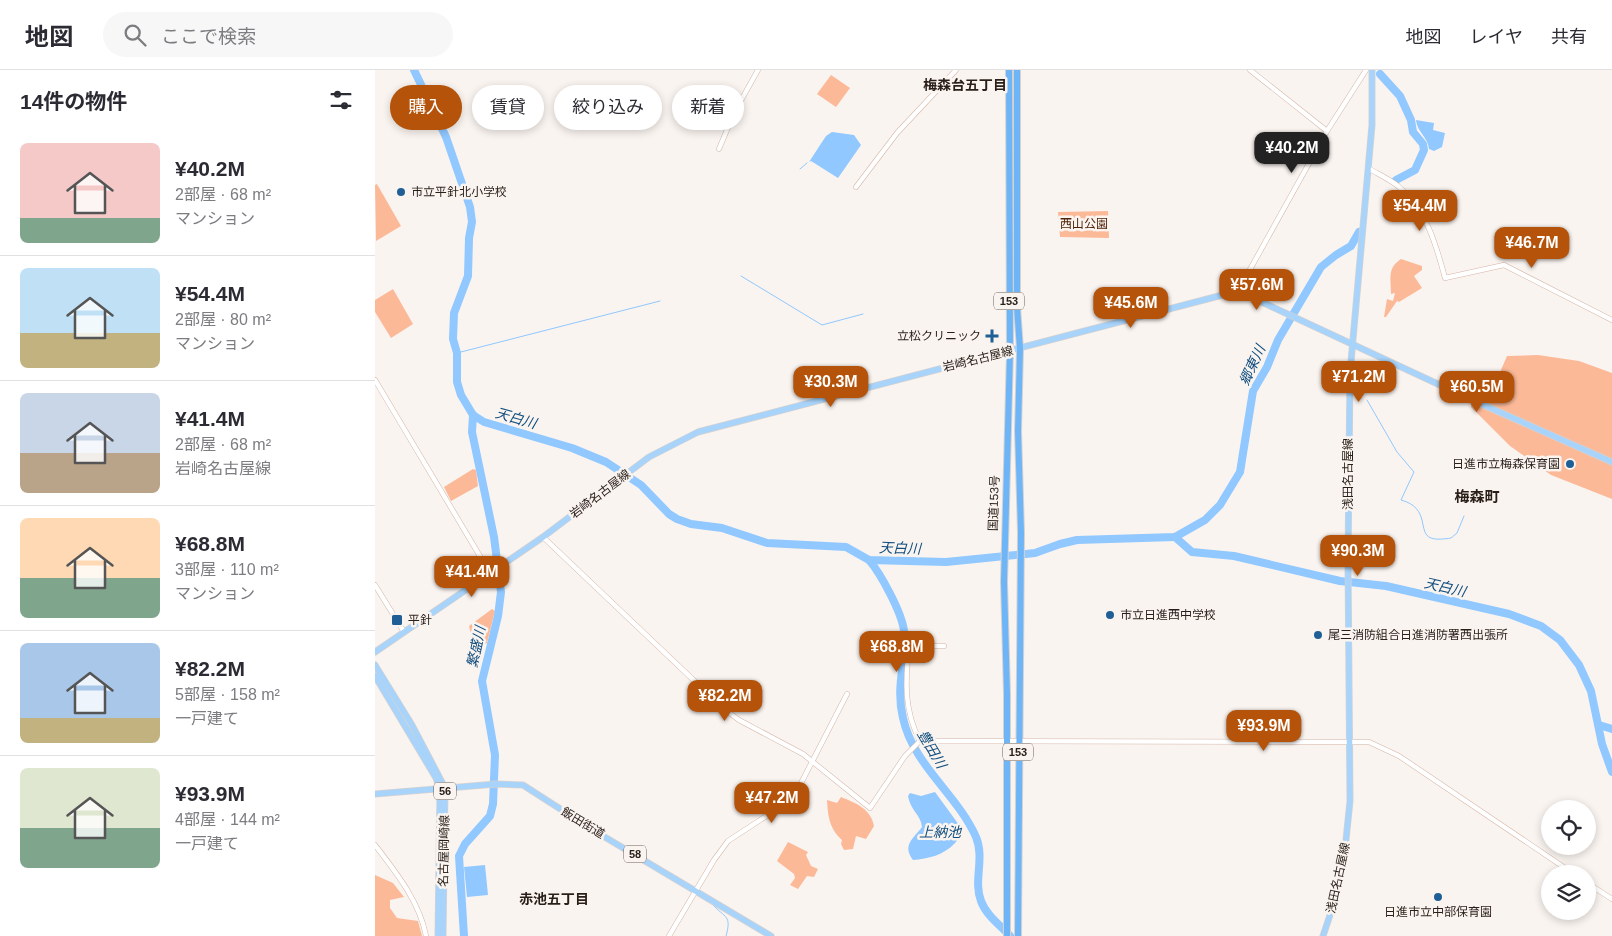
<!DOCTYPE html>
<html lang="ja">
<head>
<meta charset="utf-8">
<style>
  :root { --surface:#fff; --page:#f7f7f7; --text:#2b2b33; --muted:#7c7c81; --line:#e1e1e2; --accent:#b45309 }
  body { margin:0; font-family:Arial,"Noto Sans JP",sans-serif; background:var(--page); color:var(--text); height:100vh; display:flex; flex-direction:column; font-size:19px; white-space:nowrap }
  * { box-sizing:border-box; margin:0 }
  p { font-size:16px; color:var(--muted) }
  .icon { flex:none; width:28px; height:28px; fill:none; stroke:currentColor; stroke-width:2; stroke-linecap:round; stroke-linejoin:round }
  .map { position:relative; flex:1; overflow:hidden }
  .side { display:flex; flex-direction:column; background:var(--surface); width:375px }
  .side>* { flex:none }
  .top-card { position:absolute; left:15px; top:15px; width:475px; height:45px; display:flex; gap:10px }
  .buttons { position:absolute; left:1166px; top:730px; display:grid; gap:10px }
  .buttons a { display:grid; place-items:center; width:55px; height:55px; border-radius:50%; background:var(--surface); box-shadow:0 2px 8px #0003; font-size:25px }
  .price { position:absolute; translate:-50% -42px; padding:0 11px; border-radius:10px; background:var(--accent); color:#fff; font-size:16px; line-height:32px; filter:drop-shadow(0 1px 2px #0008) }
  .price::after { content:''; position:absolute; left:50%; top:30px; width:15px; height:11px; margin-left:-8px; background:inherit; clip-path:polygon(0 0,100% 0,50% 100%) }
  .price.current { background:#222; color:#fff }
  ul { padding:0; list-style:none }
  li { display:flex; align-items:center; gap:15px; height:125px; padding:0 20px }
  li+li { border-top:1px solid var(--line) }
  li span { display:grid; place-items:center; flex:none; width:140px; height:100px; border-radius:8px; color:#555 }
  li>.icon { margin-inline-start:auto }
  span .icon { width:60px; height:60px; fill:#fffc; stroke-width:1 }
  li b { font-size:21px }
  h2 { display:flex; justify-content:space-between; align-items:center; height:60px; padding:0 20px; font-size:21px }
  .pill { padding:0 18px; border-radius:22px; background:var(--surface); box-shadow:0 2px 8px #0003; font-size:18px; line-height:45px }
  .pill.current { background:var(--accent); color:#fff }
  header { display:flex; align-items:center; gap:30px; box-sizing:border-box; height:70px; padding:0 25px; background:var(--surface); border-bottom:1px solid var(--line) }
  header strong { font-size:24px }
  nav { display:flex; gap:28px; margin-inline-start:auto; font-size:18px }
  .search { width:350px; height:45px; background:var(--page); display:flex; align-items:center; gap:12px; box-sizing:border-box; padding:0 18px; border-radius:28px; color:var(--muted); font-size:19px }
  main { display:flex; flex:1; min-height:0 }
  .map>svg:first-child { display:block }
  .green { fill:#fcb998 }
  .water { fill:#90c8ff }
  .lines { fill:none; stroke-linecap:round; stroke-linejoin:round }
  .stream { stroke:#90c8ff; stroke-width:1 }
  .river { stroke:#90c8ff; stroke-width:8 }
  .minor-casing { stroke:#d4b5a6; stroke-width:5.5 }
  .major-casing { stroke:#d4d2d1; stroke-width:7 }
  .highway-casing { stroke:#d4d2d1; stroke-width:8 }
  .minor { stroke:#fff; stroke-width:4.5 }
  .major { stroke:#a8d3fa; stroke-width:5.5 }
  .highway { stroke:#6eb5f7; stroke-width:6 }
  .poi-dot { fill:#1f5f95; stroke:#faf4f0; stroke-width:2 }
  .labels { text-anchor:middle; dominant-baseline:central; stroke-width:5; stroke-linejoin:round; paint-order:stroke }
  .shield { fill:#faf4f0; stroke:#685e59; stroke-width:1 }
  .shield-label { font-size:11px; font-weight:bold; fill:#291e18 }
  .poi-label { font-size:12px; fill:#291e18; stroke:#faf4f0; text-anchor:start }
  .park-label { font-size:12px; fill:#502409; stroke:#faf4f0 }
  .street-label { font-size:12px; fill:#291e18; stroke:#faf4f0 }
  .neighbourhood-label { font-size:14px; font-weight:bold; fill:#291e18; stroke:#faf4f0 }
  .water-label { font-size:14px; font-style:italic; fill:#0f4d7e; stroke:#faf4f0 }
  .quarter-label { font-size:15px; font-weight:bold; fill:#291e18; stroke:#faf4f0 }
</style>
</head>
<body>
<header>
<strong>地図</strong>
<div class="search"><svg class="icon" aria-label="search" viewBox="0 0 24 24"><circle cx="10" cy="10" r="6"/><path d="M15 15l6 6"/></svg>ここで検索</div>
<nav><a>地図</a><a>レイヤ</a><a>共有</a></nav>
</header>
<main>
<section class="side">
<h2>14件の物件<svg class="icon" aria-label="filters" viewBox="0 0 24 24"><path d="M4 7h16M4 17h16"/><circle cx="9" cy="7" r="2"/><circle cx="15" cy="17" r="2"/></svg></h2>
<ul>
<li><span style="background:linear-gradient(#f6c9c9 75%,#7fa58c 0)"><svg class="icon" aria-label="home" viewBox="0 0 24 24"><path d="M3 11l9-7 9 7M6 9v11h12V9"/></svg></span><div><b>¥40.2M</b><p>2部屋 · 68 m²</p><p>マンション</p></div></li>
<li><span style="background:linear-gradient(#bfe0f5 65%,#c2b280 0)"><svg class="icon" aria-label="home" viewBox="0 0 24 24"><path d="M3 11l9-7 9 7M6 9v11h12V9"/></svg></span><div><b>¥54.4M</b><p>2部屋 · 80 m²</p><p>マンション</p></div></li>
<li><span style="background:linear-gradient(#c9d6e8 60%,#b9a48a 0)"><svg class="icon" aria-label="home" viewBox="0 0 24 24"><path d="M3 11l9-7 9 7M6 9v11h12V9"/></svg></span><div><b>¥41.4M</b><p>2部屋 · 68 m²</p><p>岩崎名古屋線</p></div></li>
<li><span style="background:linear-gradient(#ffd9b3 60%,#7fa58c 0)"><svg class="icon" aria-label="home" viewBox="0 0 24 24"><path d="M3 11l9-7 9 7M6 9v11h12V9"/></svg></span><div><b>¥68.8M</b><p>3部屋 · 110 m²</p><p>マンション</p></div></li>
<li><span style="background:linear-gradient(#a9c7e8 75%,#c2b280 0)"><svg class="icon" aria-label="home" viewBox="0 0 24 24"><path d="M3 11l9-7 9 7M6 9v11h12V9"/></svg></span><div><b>¥82.2M</b><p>5部屋 · 158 m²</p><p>一戸建て</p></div></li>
<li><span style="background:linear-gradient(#dfe7d0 60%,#7fa58c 0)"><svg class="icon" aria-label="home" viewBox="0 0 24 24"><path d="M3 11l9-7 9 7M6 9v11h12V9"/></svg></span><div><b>¥93.9M</b><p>4部屋 · 144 m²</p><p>一戸建て</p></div></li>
</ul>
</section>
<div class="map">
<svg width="1237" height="866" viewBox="0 0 1237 866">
  <rect width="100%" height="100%" fill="#faf4f0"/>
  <!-- green -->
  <g class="green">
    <path d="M456 5 475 18 461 37 442 24Z"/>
    <path d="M2 114 26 156 1 171 0 115Z"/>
    <path d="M733 141 734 168 685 167 683 142Z"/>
    <path d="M1026 189 1047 196V200L1039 206 1047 218 1024 232 1022 231 1011 247H1009L1012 229 1018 231 1020 223 1016 224C1016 208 1012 198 1026 189Z"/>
    <path d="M18 219 38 254 16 268 0 242V230Z"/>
    <path d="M1163 285 1204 291 1237 303V429L1176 405 1135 376 1096 337 1097 326 1101 318 1120 314 1132 286Z"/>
    <path d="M98 399 101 400 103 416 76 431 69 417Z"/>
    <path d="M117 539 120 541 112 573 102 579 99 577 94 556Z"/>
    <path d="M466 727C481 733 496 739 499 756L491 769 481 766 478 779 469 780 466 774 467 770C454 758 453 746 452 730L462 733Z"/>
    <path d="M413 772 433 782 431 785 436 796 443 799 439 807 432 806 423 819 415 815 420 808 419 804 402 791Z"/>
    <path d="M0 805 18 813 29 827 15 830V838L22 848 43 851 47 866H0Z"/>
  </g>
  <!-- water -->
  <g class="water">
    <path d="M1041 50 1059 53 1058 60 1070 63 1067 77 1059 81 1054 79C1053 67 1042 62 1041 50Z"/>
    <path d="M457 62 479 65 486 75 463 108 436 91 434 92 451 66Z"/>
    <path d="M560 722 587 759C583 764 584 769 580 773 569 785 553 789 538 790 527 775 538 769 547 757 546 745 535 740 533 726L535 723 546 726Z"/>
    <path d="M110 795 113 825 92 827 89 797Z"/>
  </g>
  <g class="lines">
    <!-- stream -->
    <g class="stream">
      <path d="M425 99 432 93"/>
      <path d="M366 206 447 255 488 244"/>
      <path d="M82 283 285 231"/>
      <path d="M992 330 1022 382 1039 402 1026 430C1056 438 1042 463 1056 468 1061 470 1070 469 1076 468L1082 463 1089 446"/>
      <path d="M338 835C350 848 357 845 351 866"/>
    </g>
    <!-- river -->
    <g class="river">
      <path d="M39 0 71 67 95 137 97 152 94 168 93 206 79 243 78 269 82 283V312L86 325 98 345 109 352 197 378 231 392 266 415 294 444 302 449 316 454 347 458 392 473 471 477 494 490 571 492 660 483 685 474 702 470 800 467 830 450 845 435 865 402 878 321 892 297 903 270 946 197 961 185 976 176 984 162"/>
      <path d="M1005 4 1025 26 1036 50 1038 62 1048 74 1049 80 1040 100 1021 110"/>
      <path d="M800 467 817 482 859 486 965 511 1011 516 1134 544 1166 556 1185 570 1204 595 1216 621 1227 674 1237 702"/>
      <path d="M494 490C506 504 527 543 529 561 532 591 520 615 528 648 538 695 582 724 601 767 610 789 598 810 606 831 611 845 625 855 635 866"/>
      <path d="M1224 655 1237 659"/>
      <path d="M89 866 84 786 90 774 115 746 118 734 120 685 107 611 123 546 126 522 119 467 97 362 98 345"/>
    </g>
    <!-- minor casing -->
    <g class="minor-casing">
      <g id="minor">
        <path d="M875 0 952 61"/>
        <path d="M344 79 359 43 383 0"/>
        <path d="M993 98C1003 104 1014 109 1023 116 1051 139 1061 174 1070 208L1129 195 1237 250"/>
        <path d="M481 117 522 63 581 0"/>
        <path d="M863 221 952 61 991 0"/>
        <path d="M0 310 115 503"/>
        <path d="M168 467 349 639 364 650 428 684 495 738 530 686 545 671 994 672 1024 686 1199 804"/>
        <path d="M0 515 29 562"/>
        <path d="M545 671C529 641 530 611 534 578L539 576H569"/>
        <path d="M0 775C20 801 45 832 51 866"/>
        <path d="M1212 813 1237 829"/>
        <path d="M294 866 339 790 353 771 396 743 423 719 472 624"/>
      </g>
    </g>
    <!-- major casing -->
    <g class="major-casing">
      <g id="major">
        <path d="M0 582 168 467 274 387 323 362 863 221 1095 329 1237 392"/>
        <path d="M0 595 37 655 70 718 68 866"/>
        <path d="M0 606 61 708 65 719 63 866"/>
        <path d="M0 724 121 714 148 715 218 760 396 866"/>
        <path d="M948 866 958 836 969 789 975 731 973 492 975 303 997 55V0"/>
      </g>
    </g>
    <!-- highway casing -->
    <g class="highway-casing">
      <g id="highway">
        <path d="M642 0V237L645 279 643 361 646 462 643 866"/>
        <path d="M632 866V624L629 512 635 281 634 0"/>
      </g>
    </g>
    <!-- minor -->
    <use href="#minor" class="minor"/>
    <!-- major -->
    <use href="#major" class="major"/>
    <!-- highway -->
    <use href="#highway" class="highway"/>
  </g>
  <!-- markers -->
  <g class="poi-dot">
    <circle cx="26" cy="122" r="5"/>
    <path d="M614.5 258.5h5v5h5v5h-5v5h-5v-5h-5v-5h5z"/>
    <circle cx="1195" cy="394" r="5"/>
    <circle cx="735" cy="545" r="5"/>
    <rect x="16" y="544" width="12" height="12" rx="2.5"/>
    <circle cx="943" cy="565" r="5"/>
    <circle cx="1063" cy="827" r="5"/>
  </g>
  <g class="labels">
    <!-- shield labels -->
    <g class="shield">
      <rect x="619" y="222.5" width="30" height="17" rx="4"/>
      <rect x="628" y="673.5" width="30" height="17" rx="4"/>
      <rect x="59" y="712.5" width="22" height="17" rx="4"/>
      <rect x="249" y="775.5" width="22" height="17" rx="4"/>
    </g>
    <g class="shield-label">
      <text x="634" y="231">153</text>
      <text x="643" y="682">153</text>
      <text x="70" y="721">56</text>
      <text x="260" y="784">58</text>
    </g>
    <!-- poi labels -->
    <g class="poi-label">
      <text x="36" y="122">市立平針北小学校</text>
      <text x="606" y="266" text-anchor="end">立松クリニック</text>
      <text x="1185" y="394" text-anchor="end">日進市立梅森保育園</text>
      <text x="745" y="545">市立日進西中学校</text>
      <text x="33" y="550">平針</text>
      <text x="953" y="565">尾三消防組合日進消防署西出張所</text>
      <text x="1063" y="842" text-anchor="middle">日進市立中部保育園</text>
    </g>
    <!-- park labels -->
    <g class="park-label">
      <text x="709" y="154">西山公園</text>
    </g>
    <!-- street labels -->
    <g class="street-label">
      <text transform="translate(603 289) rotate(-14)">岩崎名古屋線</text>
      <text transform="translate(973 404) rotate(-90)">浅田名古屋線</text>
      <text transform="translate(225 424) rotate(-37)">岩崎名古屋線</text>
      <text transform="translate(619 433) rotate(-88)">国道153号</text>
      <text transform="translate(208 753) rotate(31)">飯田街道</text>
      <text transform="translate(69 781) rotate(-89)">名古屋岡崎線</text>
      <text transform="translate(963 808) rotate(-78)">浅田名古屋線</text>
    </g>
    <!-- neighbourhood labels -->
    <g class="neighbourhood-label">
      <text x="590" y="15">梅森台五丁目</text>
      <text x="179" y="829">赤池五丁目</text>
    </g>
    <!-- water labels -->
    <g class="water-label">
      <text transform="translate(877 295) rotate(-65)">郷東川</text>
      <text transform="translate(141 348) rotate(16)">天白川</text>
      <text transform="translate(525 478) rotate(2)">天白川</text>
      <text transform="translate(1070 517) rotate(13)">天白川</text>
      <text transform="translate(101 577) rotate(-78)">繁盛川</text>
      <text transform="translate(557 679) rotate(59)">豊田川</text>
      <text x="565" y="762">上納池</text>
    </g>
    <!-- quarter labels -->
    <g class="quarter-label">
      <text x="1102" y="426">梅森町</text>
    </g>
  </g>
</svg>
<div class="buttons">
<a><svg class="icon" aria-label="locate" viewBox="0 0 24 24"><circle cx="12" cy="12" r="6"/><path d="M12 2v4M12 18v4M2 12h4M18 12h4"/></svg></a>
<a><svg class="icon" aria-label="layers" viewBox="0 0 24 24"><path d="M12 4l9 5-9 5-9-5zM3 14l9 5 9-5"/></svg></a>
</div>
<b class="price current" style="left:917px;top:104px">¥40.2M</b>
<b class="price" style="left:1045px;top:162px">¥54.4M</b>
<b class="price" style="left:1157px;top:199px">¥46.7M</b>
<b class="price" style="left:882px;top:241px">¥57.6M</b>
<b class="price" style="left:756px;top:259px">¥45.6M</b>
<b class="price" style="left:984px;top:333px">¥71.2M</b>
<b class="price" style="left:456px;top:338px">¥30.3M</b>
<b class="price" style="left:1102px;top:343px">¥60.5M</b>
<b class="price" style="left:983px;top:507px">¥90.3M</b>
<b class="price" style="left:97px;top:528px">¥41.4M</b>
<b class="price" style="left:522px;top:603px">¥68.8M</b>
<b class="price" style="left:350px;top:652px">¥82.2M</b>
<b class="price" style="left:889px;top:682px">¥93.9M</b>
<b class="price" style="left:397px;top:754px">¥47.2M</b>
<div class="top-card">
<a class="pill current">購入</a>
<a class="pill">賃貸</a>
<a class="pill">絞り込み</a>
<a class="pill">新着</a>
</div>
</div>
</main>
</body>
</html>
